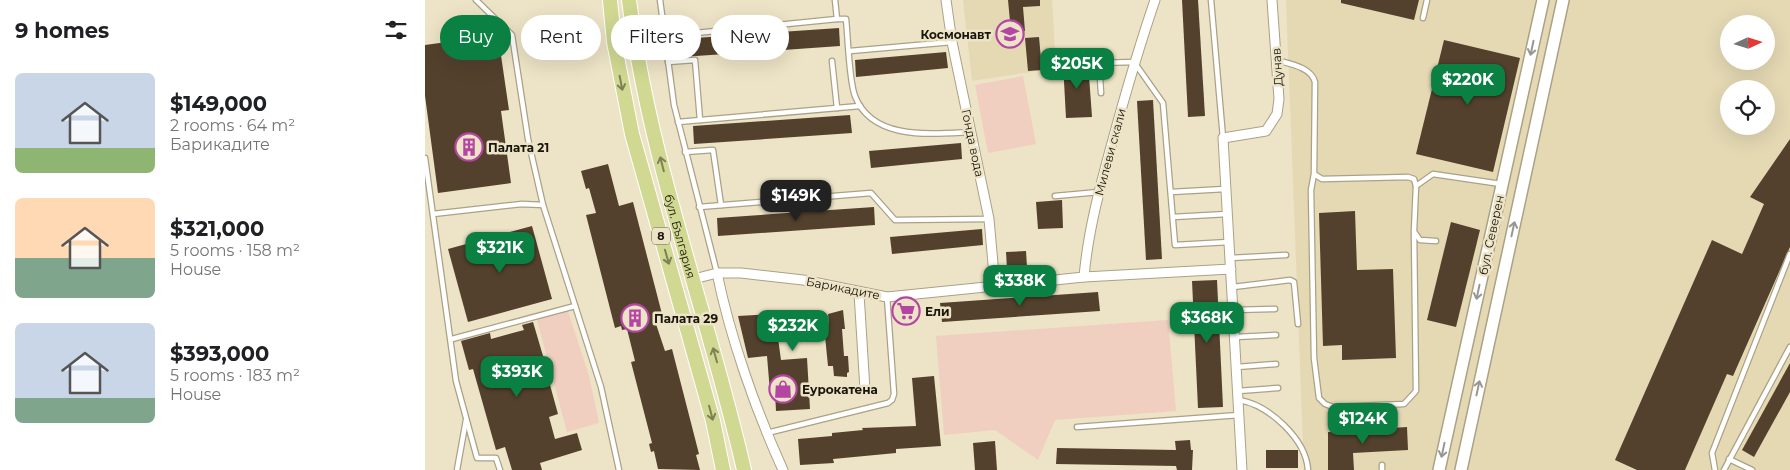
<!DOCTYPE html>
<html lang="en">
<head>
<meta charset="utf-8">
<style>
  :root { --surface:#fff; --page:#f6f6f6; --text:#202124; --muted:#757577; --accent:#0b8043 }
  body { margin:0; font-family:Montserrat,sans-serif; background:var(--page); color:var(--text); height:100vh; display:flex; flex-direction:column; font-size:19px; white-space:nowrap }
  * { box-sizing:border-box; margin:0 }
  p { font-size:16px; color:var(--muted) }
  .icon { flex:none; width:28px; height:28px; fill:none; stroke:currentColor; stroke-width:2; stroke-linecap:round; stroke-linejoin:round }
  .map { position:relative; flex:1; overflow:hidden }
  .side { display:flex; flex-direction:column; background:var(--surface); width:425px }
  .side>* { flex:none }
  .guide { position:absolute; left:15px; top:15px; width:475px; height:45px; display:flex; gap:10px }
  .needle { width:32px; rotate:86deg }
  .fabs { position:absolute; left:1295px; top:15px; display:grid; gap:10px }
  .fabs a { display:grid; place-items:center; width:55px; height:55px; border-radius:50%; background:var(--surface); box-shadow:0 5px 20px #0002; font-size:25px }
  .price { position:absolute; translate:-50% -42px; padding:0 11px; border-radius:10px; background:var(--accent); color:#fff; font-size:16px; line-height:32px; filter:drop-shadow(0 1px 2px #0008) }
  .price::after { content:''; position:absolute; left:50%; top:30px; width:15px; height:11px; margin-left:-8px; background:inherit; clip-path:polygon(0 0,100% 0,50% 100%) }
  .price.on { background:#222; color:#fff }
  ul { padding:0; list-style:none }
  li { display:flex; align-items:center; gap:15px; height:125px; padding:0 15px }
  li span { display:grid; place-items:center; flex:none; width:140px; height:100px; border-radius:8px; color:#555 }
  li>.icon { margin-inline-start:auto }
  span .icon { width:60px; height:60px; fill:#fffc; stroke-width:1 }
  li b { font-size:21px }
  h2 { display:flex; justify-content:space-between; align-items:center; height:60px; padding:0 15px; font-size:21px }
  .tag { padding:0 18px; border-radius:22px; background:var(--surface); box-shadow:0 5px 20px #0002; font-size:18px; line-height:45px }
  .tag.on { background:var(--accent); color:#fff }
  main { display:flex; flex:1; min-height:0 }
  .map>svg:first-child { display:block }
  .built { fill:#e5d9b4; fill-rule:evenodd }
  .green { fill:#f0cfc0 }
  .building { fill:#53412d }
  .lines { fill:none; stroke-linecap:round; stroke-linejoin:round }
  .service-casing { stroke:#aba185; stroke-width:7 }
  .minor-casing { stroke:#aba185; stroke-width:11 }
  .secondary-casing { stroke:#aba185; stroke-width:14 }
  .primary-casing { stroke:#fff; stroke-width:16 }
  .service { stroke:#fff; stroke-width:4.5 }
  .minor { stroke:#fff; stroke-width:9 }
  .secondary { stroke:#fff; stroke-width:11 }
  .primary { stroke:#d0d892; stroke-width:14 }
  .oneway { stroke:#989691 }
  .oneway2 { stroke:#7e8055 }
  .labels { text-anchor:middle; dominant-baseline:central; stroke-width:5; stroke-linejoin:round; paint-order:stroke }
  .shield { fill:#ede3c6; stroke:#595343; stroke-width:1 }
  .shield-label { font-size:11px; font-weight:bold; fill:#19150b }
  .poi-label { font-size:12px; font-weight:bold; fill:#19150b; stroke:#ede3c6; text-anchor:start }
  .street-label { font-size:12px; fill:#19150b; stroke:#ede3c6 }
</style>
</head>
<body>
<main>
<section class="side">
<h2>9 homes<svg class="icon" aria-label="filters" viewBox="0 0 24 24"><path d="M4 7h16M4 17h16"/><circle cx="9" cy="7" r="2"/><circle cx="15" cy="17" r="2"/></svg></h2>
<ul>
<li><span style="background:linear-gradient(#c9d6e8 75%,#8fb573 0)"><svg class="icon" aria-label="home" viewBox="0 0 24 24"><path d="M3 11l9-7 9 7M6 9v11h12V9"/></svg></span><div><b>$149,000</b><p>2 rooms · 64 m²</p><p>Барикадите</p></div></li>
<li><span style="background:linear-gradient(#ffd9b3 60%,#7fa58c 0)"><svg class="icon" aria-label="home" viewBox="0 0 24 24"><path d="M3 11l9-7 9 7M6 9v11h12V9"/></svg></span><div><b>$321,000</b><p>5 rooms · 158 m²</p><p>House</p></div></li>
<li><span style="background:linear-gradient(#c9d6e8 75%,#7fa58c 0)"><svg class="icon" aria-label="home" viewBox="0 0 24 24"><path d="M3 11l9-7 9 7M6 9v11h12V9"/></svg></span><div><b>$393,000</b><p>5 rooms · 183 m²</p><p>House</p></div></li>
</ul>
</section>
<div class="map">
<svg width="1365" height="470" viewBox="0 0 1365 470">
  <rect width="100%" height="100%" fill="#ede3c6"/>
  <!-- built -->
  <g class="built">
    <path d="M538 0H627L631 68 547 81Z"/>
    <path d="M861 0H1365V470H879ZM1304 24H1341V61H1304ZM1304 89H1341V126H1304Z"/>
  </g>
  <!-- green -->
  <g class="green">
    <path d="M598 76 611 144 563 153 550 85Z"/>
    <path d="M142 308 164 376 174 423 142 432 111 316Z"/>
    <path d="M743 320 751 411 630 420 613 460 570 430 519 435 511 336Z"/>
  </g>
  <!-- building -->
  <g class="building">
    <path d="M583 0H615V6L598 7 600 31 586 32Z"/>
    <path d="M757 0H773L780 116 763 117Z"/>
    <path d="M916 0H994L989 20 916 3Z"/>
    <path d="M414 28 415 46 257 57 256 39Z"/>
    <path d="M73 35 84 110 76 111 86 183 13 193 0 96V45Z"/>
    <path d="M614 37 617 70 603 71 600 38Z"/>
    <path d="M1019 40 1095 58 1068 172 991 154Z"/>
    <path d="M521 52 523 68 431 77 430 60Z"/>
    <path d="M663 62 667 117 641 118 638 63Z"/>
    <path d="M728 100 737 259 721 260 712 101Z"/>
    <path d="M425 115 427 133 269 144 268 126Z"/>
    <path d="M1365 139V247L1308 376 1302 374 1260 470H1212L1190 460 1287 240 1317 254 1339 204 1325 197Z"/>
    <path d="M536 143 537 159 446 168 444 151Z"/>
    <path d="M183 164 194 206 208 202 237 314 231 316 232 320 230 321 240 351 247 349 274 454 271 455 275 470 233 469 229 451 226 452 224 444 227 443 206 362 210 361 202 329 197 330 196 326 190 328 161 215 171 213 164 188 161 189 156 171Z"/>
    <path d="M637 200 638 228 613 229 611 202Z"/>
    <path d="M449 207 450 225 293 236 292 218Z"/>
    <path d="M930 211 932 270 968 269 971 358 917 360V345L898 346 894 213Z"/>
    <path d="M1026 222 1055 230 1031 327 1002 320Z"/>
    <path d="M107 226 127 299 43 322 23 249Z"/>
    <path d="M557 229 558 245 467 254 465 237Z"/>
    <path d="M601 251 602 267 582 269 581 252Z"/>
    <path d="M792 280 798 407 773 408 767 281Z"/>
    <path d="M673 292 675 311 517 322 515 303Z"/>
    <path d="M491 300 493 320 473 323 471 302Z"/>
    <path d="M418 310 420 329H417L419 356H423L424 372 422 373V377L409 376 408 366H403L400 336 353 338 356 360 382 358 385 409 351 411 350 392H345L342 356 323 358 313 316 387 312 388 325 404 323 403 314Z"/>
    <path d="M108 322 121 366 110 368 116 388 125 385 133 414 124 417 130 439 152 433 157 450 115 463 117 470H87L80 447 71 450 48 369 44 370 36 341 65 333 66 339 99 330 97 325Z"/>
    <path d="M1365 363V392L1329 457 1317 450Z"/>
    <path d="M509 376 516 446 471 449V453L408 459 409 463 375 465 373 439 407 436V433L438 430 437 428 491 426 487 378Z"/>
    <path d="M982 427 983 450 928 453 929 470H903V432Z"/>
    <path d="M765 440 766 450H768L767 470H752L751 466 631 464 632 448 751 450 750 441Z"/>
    <path d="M570 441 572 470H550L548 443Z"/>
    <rect x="841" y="450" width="32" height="18"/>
  </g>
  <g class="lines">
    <!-- service casing -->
    <g class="service-casing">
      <g id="service">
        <path d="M51 0 87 35 103 139 118 205 176 387 194 470"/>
        <path d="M235 0 249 105 292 273"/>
        <path d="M410 0 412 19H421C423 38 424 81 430 96 447 141 507 134 546 132"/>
        <path d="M786 0 798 138"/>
        <path d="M998 18 1002 0"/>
        <path d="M240 36 412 19"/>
        <path d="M425 51 527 42"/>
        <path d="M851 60C865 64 886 67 890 82L889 174 886 190 889 358 894 398 900 404 908 407 979 404 991 391 989 231 991 186 989 179 983 177 897 179 889 174"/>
        <path d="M407 61 412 108"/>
        <path d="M243 62 270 60 275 120"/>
        <path d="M676 93 674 63 709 62 738 103 750 245 804 242"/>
        <path d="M253 122 435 106"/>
        <path d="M260 152 288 150 296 205"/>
        <path d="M0 158 31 381 52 458H71L75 470"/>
        <path d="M991 186 1008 174 1076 184"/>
        <path d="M746 192 800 189"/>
        <path d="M630 196 674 192"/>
        <path d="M274 207 446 193 470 220 564 219"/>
        <path d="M8 214 97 204 118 205"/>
        <path d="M748 217 802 214"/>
        <path d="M990 233 995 240 1011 241"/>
        <path d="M805 258 861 255"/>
        <path d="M808 287 865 280 869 282 873 324"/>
        <path d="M808 310 850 309"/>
        <path d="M810 337 851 335"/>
        <path d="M27 339 150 306"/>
        <path d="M812 367 851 364"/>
        <path d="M813 391 853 388"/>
        <path d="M814 400C844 405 881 439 883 470"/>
        <path d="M652 427 814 415"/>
        <path d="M342 433 463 403 467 400 469 394 462 297"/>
        <path d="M1304 459 1327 470"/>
        <path d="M32 470 41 420"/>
        <path d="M957 470V465"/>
        <path d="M1290 470 1287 453 1365 254"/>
        <path d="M1299 470 1365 347"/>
      </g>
    </g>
    <!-- minor casing -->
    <g class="minor-casing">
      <g id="minor">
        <path d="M521 0 527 42 564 219 570 286"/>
        <path d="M292 273C305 337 331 411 358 470"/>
        <path d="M659 277C663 231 675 187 687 143 700 95 714 47 730 0"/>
        <path d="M269 279 292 273H316L378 280 462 297 659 277 806 269"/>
        <path d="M434 293 440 390"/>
        <path d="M817 470 798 138 841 131 852 114 854 99 847 0"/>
      </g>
    </g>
    <!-- secondary casing -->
    <g class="secondary-casing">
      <g id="secondary">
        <path d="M1014 470 1118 0"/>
        <path d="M1036 470 1138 0"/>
      </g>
    </g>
    <!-- primary casing -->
    <g class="primary-casing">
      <g id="primary">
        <path d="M185 0 189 42 207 134 288 421 298 470"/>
        <path id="s1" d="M204 0C224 160 283 313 319 470"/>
      </g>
    </g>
    <!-- service -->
    <use href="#service" class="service"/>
    <!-- minor -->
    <use href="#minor" class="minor"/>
    <!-- secondary -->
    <use href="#secondary" class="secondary"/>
    <!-- primary -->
    <use href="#primary" class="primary"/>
  </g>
  <!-- one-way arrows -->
  <defs><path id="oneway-shaft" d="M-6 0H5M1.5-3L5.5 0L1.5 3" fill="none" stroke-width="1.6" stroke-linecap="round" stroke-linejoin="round" transform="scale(1.25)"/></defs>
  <g class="oneway">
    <use href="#oneway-shaft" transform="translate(1107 48) rotate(102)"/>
    <use href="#oneway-shaft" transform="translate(1088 229) rotate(-78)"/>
    <use href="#oneway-shaft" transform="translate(1053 292) rotate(102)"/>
    <use href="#oneway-shaft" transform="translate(1053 388) rotate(-78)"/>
    <use href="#oneway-shaft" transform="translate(1018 450) rotate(102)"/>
  </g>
  <g class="oneway2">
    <use href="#oneway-shaft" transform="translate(196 83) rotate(79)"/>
    <use href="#oneway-shaft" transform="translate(237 164) rotate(-104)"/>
    <use href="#oneway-shaft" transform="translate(242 257) rotate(74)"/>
    <use href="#oneway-shaft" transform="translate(290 355) rotate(-106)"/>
    <use href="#oneway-shaft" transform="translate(286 413) rotate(75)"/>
  </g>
  <!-- icons -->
  <defs>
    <g id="school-ring" transform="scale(1.4375)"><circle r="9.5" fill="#ede3c6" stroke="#b445a3" stroke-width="1.5"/><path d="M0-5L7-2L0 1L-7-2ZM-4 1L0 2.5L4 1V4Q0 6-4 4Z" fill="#b445a3"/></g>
    <g id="building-ring" transform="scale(1.4375)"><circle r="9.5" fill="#ede3c6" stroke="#b445a3" stroke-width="1.5"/><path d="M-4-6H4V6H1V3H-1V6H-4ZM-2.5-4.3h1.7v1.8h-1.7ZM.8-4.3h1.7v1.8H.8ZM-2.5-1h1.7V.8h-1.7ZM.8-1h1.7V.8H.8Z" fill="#b445a3"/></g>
    <g id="supermarket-ring" transform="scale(1.4375)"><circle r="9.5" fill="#ede3c6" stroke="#b445a3" stroke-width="1.5"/><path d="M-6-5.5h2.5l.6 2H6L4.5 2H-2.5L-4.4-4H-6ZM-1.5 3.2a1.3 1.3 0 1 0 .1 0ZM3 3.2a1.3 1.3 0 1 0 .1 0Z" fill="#b445a3"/></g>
    <g id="shop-ring" transform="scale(1.4375)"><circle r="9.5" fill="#ede3c6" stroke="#b445a3" stroke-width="1.5"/><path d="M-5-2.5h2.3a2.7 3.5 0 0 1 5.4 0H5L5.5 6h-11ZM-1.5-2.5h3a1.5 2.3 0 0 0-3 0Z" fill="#b445a3"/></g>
  </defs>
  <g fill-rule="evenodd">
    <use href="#school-ring" x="585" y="34"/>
    <use href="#building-ring" x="44" y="147"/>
    <use href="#supermarket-ring" x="481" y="311"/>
    <use href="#building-ring" x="210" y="318"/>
    <use href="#shop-ring" x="358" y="389"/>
  </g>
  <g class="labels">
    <!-- shield labels -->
    <rect class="shield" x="227" y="227.5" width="18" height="17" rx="4"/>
    <g class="shield-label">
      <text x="236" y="236">8</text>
    </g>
    <!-- poi labels -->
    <g class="poi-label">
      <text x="566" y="34" text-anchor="end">Космонавт</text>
      <text x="63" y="147">Палата 21</text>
      <text x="500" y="311">Ели</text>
      <text x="229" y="318">Палата 29</text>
      <text x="377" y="389">Еурокатена</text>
    </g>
    <!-- street labels -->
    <g class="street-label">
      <text transform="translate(852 67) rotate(-94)">Дунав</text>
      <text transform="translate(548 143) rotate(78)">Гонда вода</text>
      <text transform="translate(685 152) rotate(-75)">Милеви скали</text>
      <text transform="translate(1066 235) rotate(-78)">бул. Северен</text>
      <text stroke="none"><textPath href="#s1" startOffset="242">бул. България</textPath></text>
      <text transform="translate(418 288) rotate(11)">Барикадите</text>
    </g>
  </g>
</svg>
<div class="fabs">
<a><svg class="needle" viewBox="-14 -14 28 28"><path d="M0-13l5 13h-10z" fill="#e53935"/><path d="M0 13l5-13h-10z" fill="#757577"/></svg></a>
<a><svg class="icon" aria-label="locate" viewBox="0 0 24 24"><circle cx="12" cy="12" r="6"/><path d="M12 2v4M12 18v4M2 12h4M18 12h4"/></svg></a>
</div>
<b class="price" style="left:652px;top:90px">$205K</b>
<b class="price" style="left:1043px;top:106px">$220K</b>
<b class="price on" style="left:371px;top:222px">$149K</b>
<b class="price" style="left:75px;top:274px">$321K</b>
<b class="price" style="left:595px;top:307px">$338K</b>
<b class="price" style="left:782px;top:344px">$368K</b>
<b class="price" style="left:368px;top:352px">$232K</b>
<b class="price" style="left:92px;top:398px">$393K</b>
<b class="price" style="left:938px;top:445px">$124K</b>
<div class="guide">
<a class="tag on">Buy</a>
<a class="tag">Rent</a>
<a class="tag">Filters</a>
<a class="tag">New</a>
</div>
</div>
</main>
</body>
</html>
